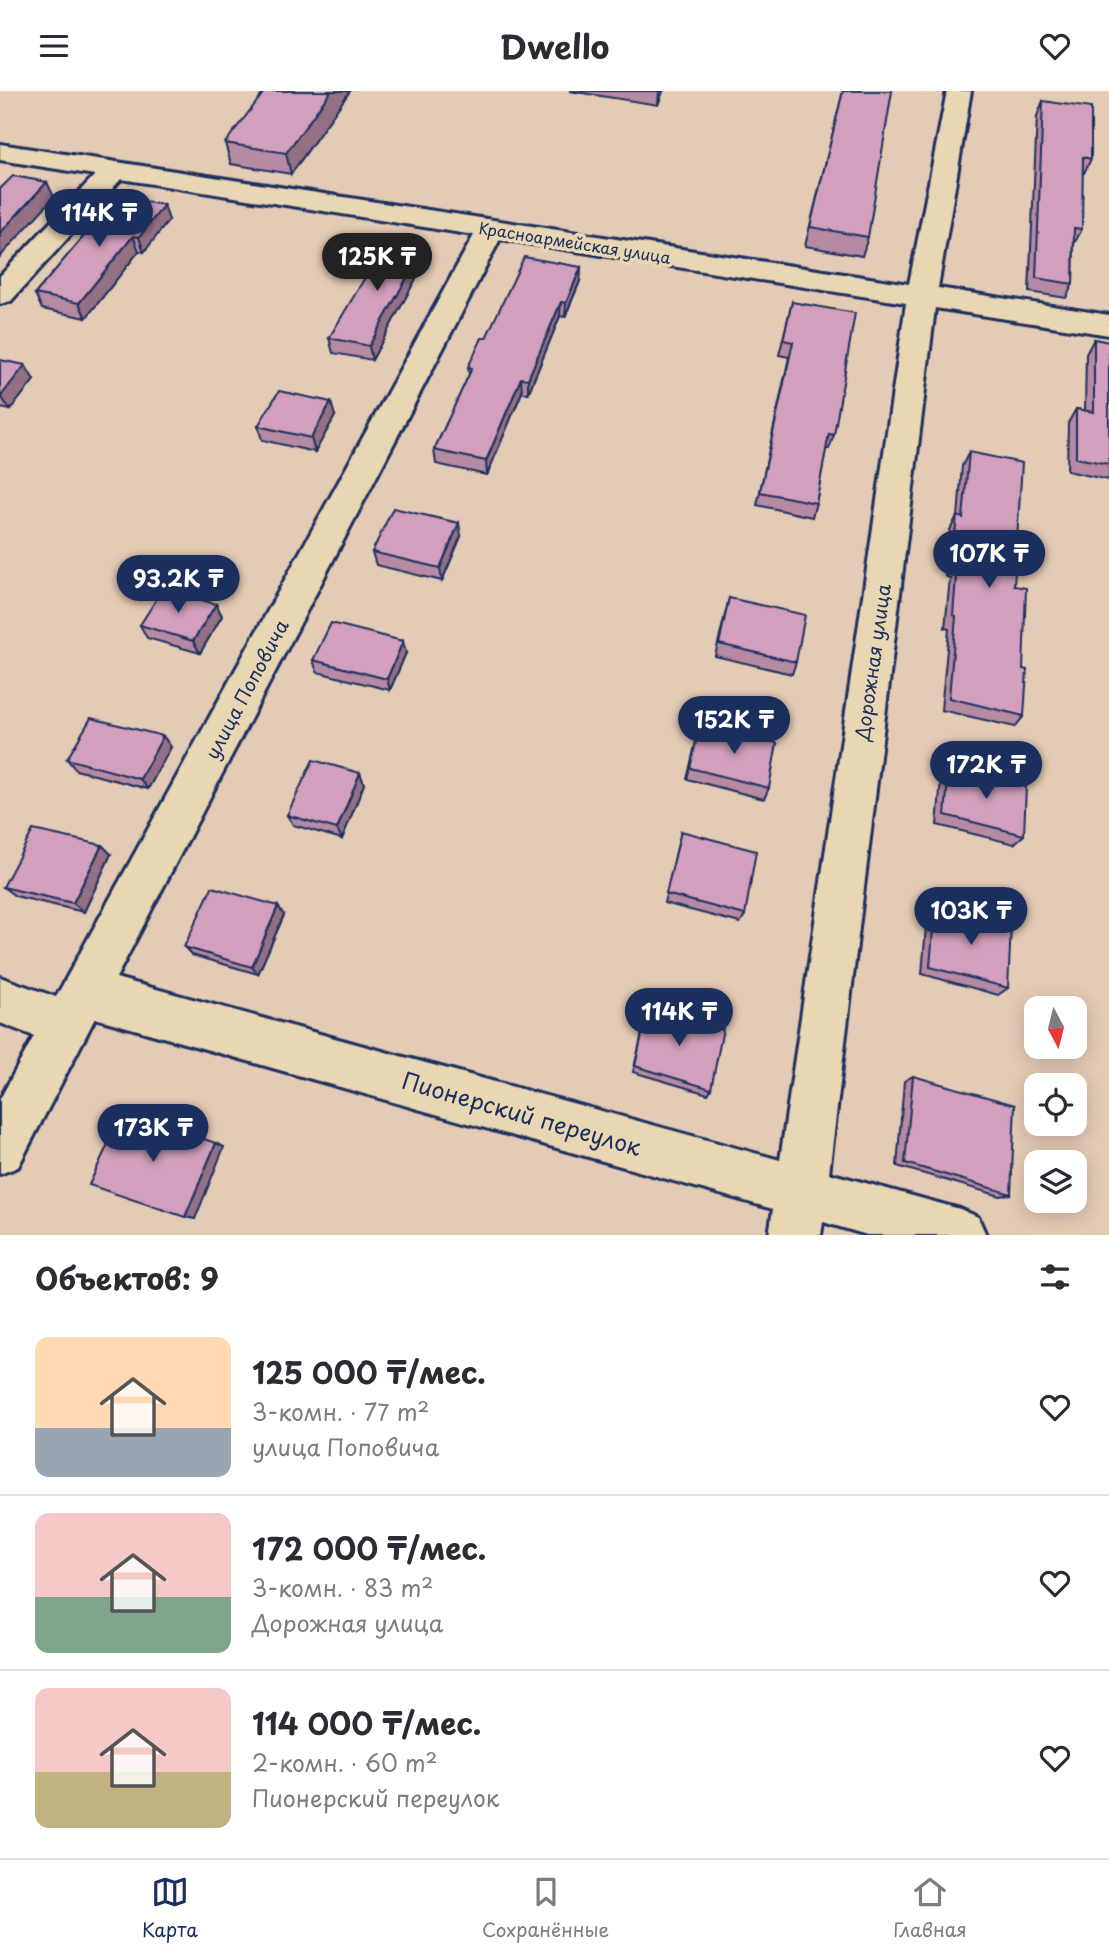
<!DOCTYPE html>
<html lang="ru">
<head>
<meta charset="utf-8">
<style>
  :root { --surface:#fff; --page:#f2f2f3; --text:#2b2b33; --muted:#7c7c81; --line:#e1e1e2; --accent:#1b2f5e }
  body { margin:0; font-family:"Playpen Sans",sans-serif; background:var(--page); color:var(--text); height:100vh; display:flex; flex-direction:column; font-size:26px; white-space:nowrap }
  * { box-sizing:border-box; margin:0 }
  p { font-size:23px; color:var(--muted) }
  .icon { flex:none; width:38px; height:38px; fill:none; stroke:currentColor; stroke-width:2; stroke-linecap:round; stroke-linejoin:round }
  .map { position:relative; height:1144px; overflow:hidden }
  .panel { display:flex; flex-direction:column; background:var(--surface); flex:1 }
  .panel>* { flex:none }
  .needle { width:46px; rotate:173deg }
  .tools { position:absolute; left:1024px; top:905px; display:grid; gap:14px }
  .tools a { display:grid; place-items:center; width:63px; height:63px; border-radius:14px; background:var(--surface); box-shadow:0 4px 18px #0003; font-size:35px }
  .price { position:absolute; translate:-50% -60px; padding:0 16px; border-radius:24px; background:var(--accent); color:#fff; font-size:23px; line-height:46px; filter:drop-shadow(0 2px 4px #0008) }
  .price::after { content:''; position:absolute; left:50%; top:42px; width:21px; height:16px; margin-left:-10px; background:inherit; clip-path:polygon(0 0,100% 0,50% 100%) }
  .price.active { background:#222; color:#fff }
  ul { padding:0; list-style:none }
  li { display:flex; align-items:center; gap:21px; height:175px; padding:0 35px }
  li+li { border-top:2px solid var(--line) }
  li span { display:grid; place-items:center; flex:none; width:196px; height:140px; border-radius:14px; color:#555 }
  li>.icon { margin-inline-start:auto }
  span .icon { width:84px; height:84px; fill:#fffc; stroke-width:1 }
  li b { font-size:30px }
  h2 { display:flex; justify-content:space-between; align-items:center; height:84px; padding:0 35px; font-size:30px }
  header { display:flex; justify-content:space-between; align-items:center; height:91px; padding:0 35px; background:var(--surface); font-size:32px; font-weight:700 }
  .tabs { display:flex; justify-content:space-around; align-items:center; height:98px; border-top:2px solid var(--line); background:var(--surface); font-size:19px; color:var(--muted) }
  .tabs a { display:grid; justify-items:center; gap:4px }
  .tabs .active { color:var(--accent) }
  .map>svg:first-child { display:block }
  .lines { fill:none; stroke-linecap:round; stroke-linejoin:round }
  .minor-casing { stroke:#1b2f5e; stroke-width:6 }
  .minor { fill:#e9d6b3; fill-rule:evenodd }
  .wall { fill:#b58aa2; stroke:#1b2f5e; stroke-width:2 }
  .shaded-wall { fill:#937084; stroke:#1b2f5e; stroke-width:2 }
  .building { fill:#d2a0bc; stroke:#1b2f5e; stroke-width:2 }
  .labels { text-anchor:middle; dominant-baseline:central; stroke-width:7; stroke-linejoin:round; paint-order:stroke }
  .far-street-label { font-size:16px; fill:#1b2f5e; stroke:#e9d6b3 }
  .street-label { font-size:19px; fill:#1b2f5e; stroke:#e9d6b3 }
  .near-street-label { font-size:23px; fill:#1b2f5e; stroke:#e9d6b3 }
</style>
</head>
<body>
<header><svg class="icon" aria-label="menu" viewBox="0 0 24 24"><path d="M4 6h16M4 12h16M4 18h16"/></svg>Dwello<svg class="icon" aria-label="heart" viewBox="0 0 24 24"><path d="M12 20l-8-8c-3-5 5-10 8-4 3-6 11-1 8 4z"/></svg></header>
<div class="map">
<svg width="1109" height="1144" viewBox="0 0 1109 1144">
  <rect width="100%" height="100%" fill="#e4cbb5"/>
  <filter id="ink" filterUnits="userSpaceOnUse"><feTurbulence type="fractalNoise" baseFrequency=".0143" numOctaves="2"/><feDisplacementMap in="SourceGraphic" scale="14" xChannelSelector="R" yChannelSelector="G"/><feConvolveMatrix kernelMatrix="1 2 1 2 8 2 1 2 1" color-interpolation-filters="sRGB"/></filter>
  <g filter="url(#ink)">
    <g class="lines">
      <!-- minor casing -->
      <g class="minor-casing">
        <path id="minor" d="M947 0H971L938 197 1109 224V244L935 217 829 1082 960 1118 978 1126 986 1144H867L823 1131 821 1144H769L773 1118 95 927 18 1076 0 1083V1008L34 945 0 932V886L56 906 474 144 121 88 11 210 0 213V185L95 84 0 69V53L909 193ZM500 148 906 212 780 1069 116 887Z"/>
      </g>
      <!-- minor -->
      <use href="#minor" class="minor"/>
    </g>
    <!-- wall -->
    <g class="wall">
      <path d="M350 0 291 83 231 73 225 52Z"/>
      <path d="M569 0H663L658 14Z"/>
      <path d="M843 0 868 146 862 165 805 155Z"/>
      <path d="M1043 10 1091 68 1084 82H1082V138L1074 153 1073 193 1066 207 1029 201 1037 25Z"/>
      <path d="M117 106 169 129 144 161 139 160 86 227 42 218 35 203Z"/>
      <path d="M426 169 372 269 333 262 329 247Z"/>
      <path d="M581 176 580 190 565 226 560 225 528 303 522 301 487 384 436 373 434 359 469 284 468 276 486 247Z"/>
      <path d="M792 211 834 344 829 358H826L816 412 812 426 757 414 789 266 779 264Z"/>
      <path d="M1094 248 1109 251V389L1067 380 1068 332 1076 318 1085 320 1086 263Z"/>
      <path d="M0 269 34 289 10 319 0 317Z"/>
      <path d="M335 325 315 361 262 349 258 335Z"/>
      <path d="M969 361 1014 495 1023 578 1024 625 1015 636 941 619 949 538 945 537 950 487 945 485 950 439 957 425 958 426 962 375Z"/>
      <path d="M461 445 442 490 376 474 372 461Z"/>
      <path d="M729 507 796 571 792 583 715 565Z"/>
      <path d="M216 513 222 525 200 562 147 547 140 534Z"/>
      <path d="M406 562 390 599 317 581 313 569Z"/>
      <path d="M700 634 769 697 764 708 687 688Z"/>
      <path d="M163 645 171 656 148 698 76 679 67 668Z"/>
      <path d="M949 678 1024 744 1014 753 937 734 941 688Z"/>
      <path d="M360 682 364 693 342 748 293 734 287 724Z"/>
      <path d="M681 740 745 824 740 832 664 812Z"/>
      <path d="M111 763 84 821 15 805 3 796Z"/>
      <path d="M935 815 1008 897 998 904 922 883 927 824Z"/>
      <path d="M284 824 258 883 192 864 184 856Z"/>
      <path d="M648 917 711 998 708 1003 633 981Z"/>
      <path d="M913 985 1011 1103 1000 1105 897 1075 904 990Z"/>
    </g>
    <!-- shaded-wall -->
    <g class="shaded-wall">
      <path d="M331 0H350L291 83 286 62Z"/>
      <path d="M659 0H663L658 14Z"/>
      <path d="M47 91 54 106 0 166V142Z"/>
      <path d="M164 114 169 129 144 161 139 146Z"/>
      <path d="M133 145 139 160 86 227 79 212Z"/>
      <path d="M425 154 426 169 372 269 369 255Z"/>
      <path d="M581 176 580 190 565 226 566 212Z"/>
      <path d="M561 211 560 225 528 303V288Z"/>
      <path d="M25 274 34 289 10 319 1 305Z"/>
      <path d="M521 287 522 301 487 384 486 370Z"/>
      <path d="M331 311 335 325 315 361 311 347Z"/>
      <path d="M459 432 461 445 442 490 440 477Z"/>
      <path d="M216 513 222 525 200 562 193 550Z"/>
      <path d="M403 550 406 562 390 599 387 588Z"/>
      <path d="M163 645 171 656 148 698 140 688Z"/>
      <path d="M360 682 364 693 342 748 337 738Z"/>
      <path d="M102 754 111 763 84 821 73 812Z"/>
      <path d="M278 815 284 824 258 883 252 876Z"/>
      <path d="M216 1052 224 1056 195 1128 185 1126Z"/>
    </g>
    <!-- building -->
    <g class="building">
      <path d="M265 0H331L286 62 225 52Z"/>
      <path d="M843 0H892L868 146 810 136Z"/>
      <path d="M1043 10 1091 17V68L1083 66 1082 138 1074 137 1073 193 1036 187Z"/>
      <path d="M13 85 47 91 0 142V98Z"/>
      <path d="M117 106 164 114 139 146 133 145 79 212 35 203Z"/>
      <path d="M388 148 425 154 369 255 329 247Z"/>
      <path d="M524 166 581 176 566 212 561 211 528 288 521 287 486 370 434 359 472 277 468 276 482 247H486Z"/>
      <path d="M792 211 855 222 834 344 829 343 816 412 760 401 793 251 783 249Z"/>
      <path d="M1094 248 1109 251V373L1076 367V318L1094 321Z"/>
      <path d="M0 269 25 274 1 305H0Z"/>
      <path d="M279 300 331 311 311 347 258 335Z"/>
      <path d="M969 361 1022 372 1014 495 1026 497 1023 578 1027 579 1024 625 949 607 956 525 953 524 957 474 952 472 957 425 963 427Z"/>
      <path d="M393 417 459 432 440 477 372 461Z"/>
      <path d="M163 498 216 513 193 550 140 534Z"/>
      <path d="M729 507 805 524 796 571 719 553Z"/>
      <path d="M331 532 403 550 387 588 313 569Z"/>
      <path d="M91 627 163 645 140 688 67 668Z"/>
      <path d="M700 634 777 652 769 697 690 677Z"/>
      <path d="M313 669 360 682 337 738 287 724Z"/>
      <path d="M949 678 1026 695 1024 744 945 724Z"/>
      <path d="M33 739 102 754 73 812 3 796Z"/>
      <path d="M681 740 756 760 745 824 666 803Z"/>
      <path d="M212 796 278 815 252 876 184 856Z"/>
      <path d="M935 815 1011 835 1008 897 930 876Z"/>
      <path d="M648 917 723 938 711 998 635 975Z"/>
      <path d="M913 985 1015 1014 1011 1103 905 1072Z"/>
      <path d="M123 1021 216 1052 185 1126 89 1094Z"/>
    </g>
  </g>
  <g class="labels">
    <!-- far-street labels -->
    <g class="far-street-label">
      <text transform="translate(575 151) rotate(9)">Красноармейская улица</text>
    </g>
    <!-- street labels -->
    <g class="street-label">
      <text transform="translate(872 571) rotate(-82)">Дорожная улица</text>
      <text transform="translate(246 598) rotate(-62)">улица Поповича</text>
    </g>
    <!-- near-street labels -->
    <g class="near-street-label">
      <text transform="translate(522 1022) rotate(16)">Пионерский переулок</text>
    </g>
  </g>
</svg>
<div class="tools">
<a><svg class="needle" viewBox="-14 -14 28 28"><path d="M0-13l5 13h-10z" fill="#e53935"/><path d="M0 13l5-13h-10z" fill="#7c7c81"/></svg></a>
<a><svg class="icon" aria-label="locate" viewBox="0 0 24 24"><circle cx="12" cy="12" r="6"/><path d="M12 2v4M12 18v4M2 12h4M18 12h4"/></svg></a>
<a><svg class="icon" aria-label="layers" viewBox="0 0 24 24"><path d="M12 4l9 5-9 5-9-5zM3 14l9 5 9-5"/></svg></a>
</div>
<b class="price" style="left:99px;top:158px">114K ₸</b>
<b class="price active" style="left:377px;top:202px">125K ₸</b>
<b class="price" style="left:989px;top:499px">107K ₸</b>
<b class="price" style="left:178px;top:524px">93.2K ₸</b>
<b class="price" style="left:734px;top:665px">152K ₸</b>
<b class="price" style="left:986px;top:710px">172K ₸</b>
<b class="price" style="left:971px;top:856px">103K ₸</b>
<b class="price" style="left:679px;top:957px">114K ₸</b>
<b class="price" style="left:153px;top:1073px">173K ₸</b>
</div>
<section class="panel">
<h2>Объектов: 9<svg class="icon" aria-label="filters" viewBox="0 0 24 24"><path d="M4 7h16M4 17h16"/><circle cx="9" cy="7" r="2"/><circle cx="15" cy="17" r="2"/></svg></h2>
<ul>
<li><span style="background:linear-gradient(#ffd9b3 65%,#9aa5b1 0)"><svg class="icon" aria-label="home" viewBox="0 0 24 24"><path d="M3 11l9-7 9 7M6 9v11h12V9"/></svg></span><div><b>125 000 ₸/мес.</b><p>3-комн. · 77 m²</p><p>улица Поповича</p></div><svg class="icon" aria-label="heart" viewBox="0 0 24 24"><path d="M12 20l-8-8c-3-5 5-10 8-4 3-6 11-1 8 4z"/></svg></li>
<li><span style="background:linear-gradient(#f6c9c9 60%,#7fa58c 0)"><svg class="icon" aria-label="home" viewBox="0 0 24 24"><path d="M3 11l9-7 9 7M6 9v11h12V9"/></svg></span><div><b>172 000 ₸/мес.</b><p>3-комн. · 83 m²</p><p>Дорожная улица</p></div><svg class="icon" aria-label="heart" viewBox="0 0 24 24"><path d="M12 20l-8-8c-3-5 5-10 8-4 3-6 11-1 8 4z"/></svg></li>
<li><span style="background:linear-gradient(#f6c9c9 60%,#c2b280 0)"><svg class="icon" aria-label="home" viewBox="0 0 24 24"><path d="M3 11l9-7 9 7M6 9v11h12V9"/></svg></span><div><b>114 000 ₸/мес.</b><p>2-комн. · 60 m²</p><p>Пионерский переулок</p></div><svg class="icon" aria-label="heart" viewBox="0 0 24 24"><path d="M12 20l-8-8c-3-5 5-10 8-4 3-6 11-1 8 4z"/></svg></li>
</ul>
</section>
<nav class="tabs">
<a class="active"><svg class="icon" aria-label="map" viewBox="0 0 24 24"><path d="M3 6l6-2 6 2 6-2v14l-6 2-6-2-6 2zM9 4v14M15 6v14"/></svg>Карта</a>
<a><svg class="icon" aria-label="saved" viewBox="0 0 24 24"><path d="M7 4h10v16l-5-4-5 4z"/></svg>Сохранённые</a>
<a><svg class="icon" aria-label="home" viewBox="0 0 24 24"><path d="M3 11l9-7 9 7M6 9v11h12V9"/></svg>Главная</a>
</nav>
</body>
</html>
